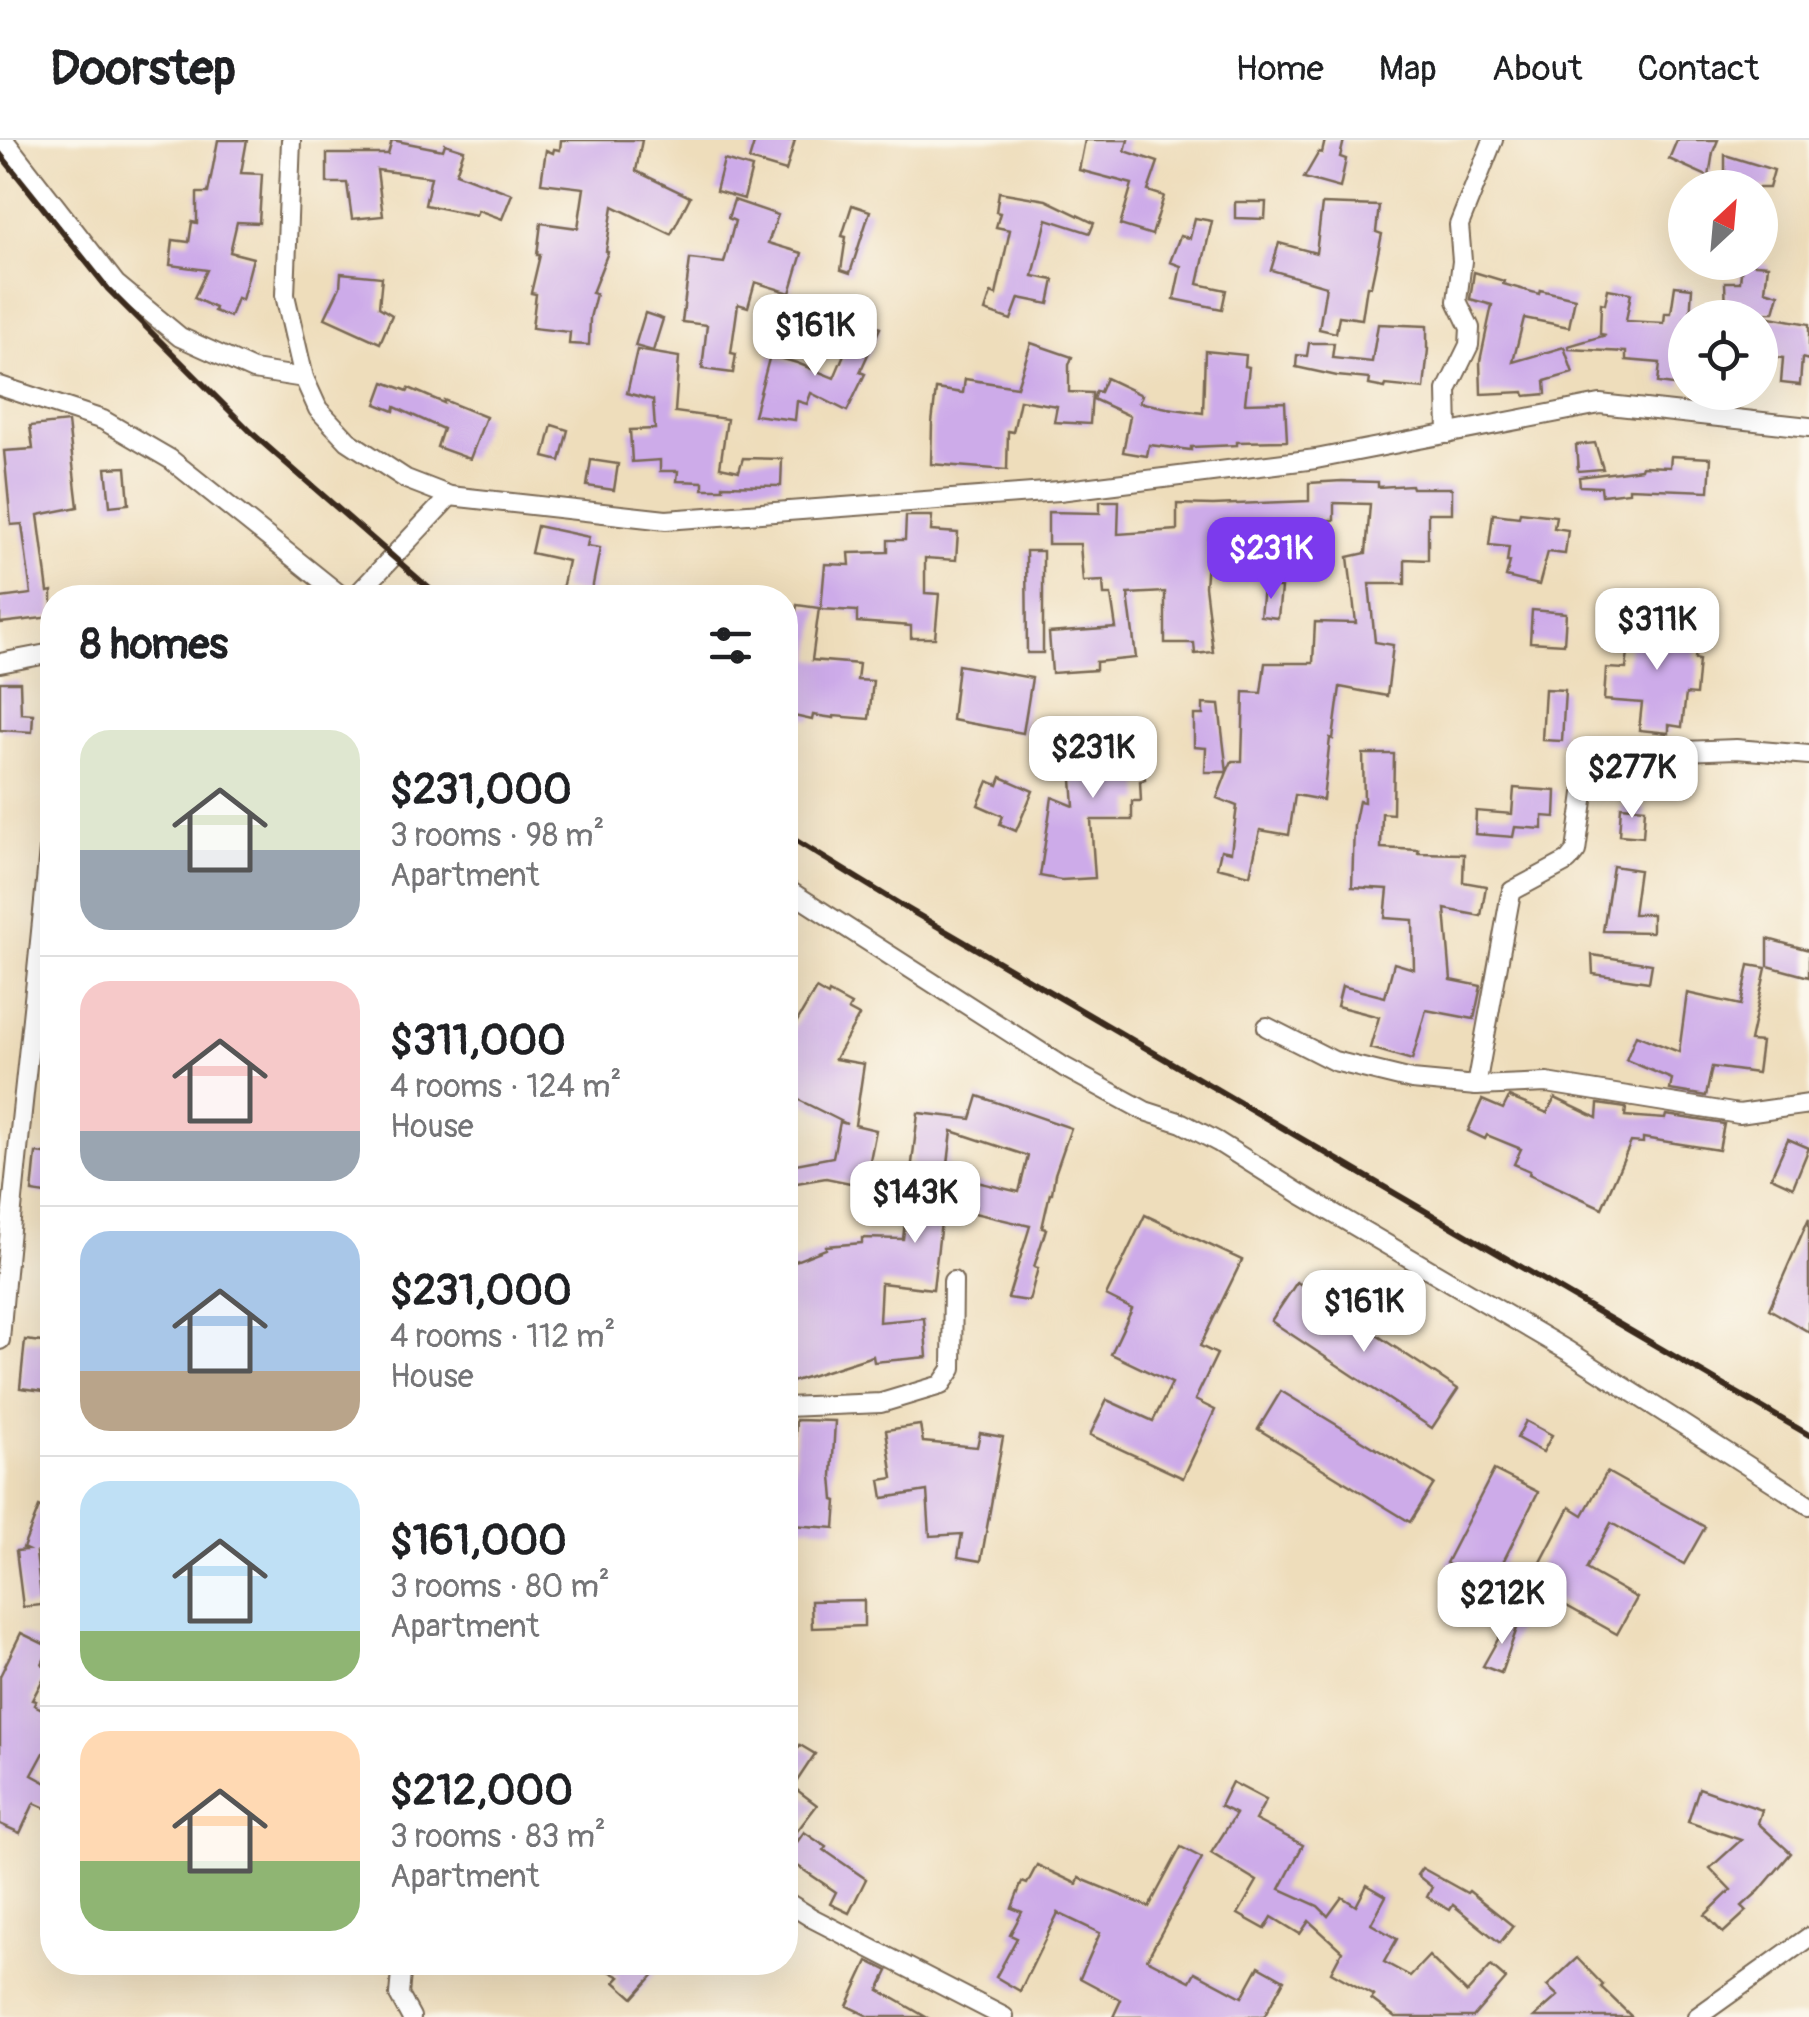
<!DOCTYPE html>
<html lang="en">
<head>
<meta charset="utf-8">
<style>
  :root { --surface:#fff; --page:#f2f2f2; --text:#202124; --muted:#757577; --line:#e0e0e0; --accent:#7c3aed }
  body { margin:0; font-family:Pangolin,sans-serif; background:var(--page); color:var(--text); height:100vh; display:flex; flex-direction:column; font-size:38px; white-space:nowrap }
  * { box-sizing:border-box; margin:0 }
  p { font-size:32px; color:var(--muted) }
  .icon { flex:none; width:55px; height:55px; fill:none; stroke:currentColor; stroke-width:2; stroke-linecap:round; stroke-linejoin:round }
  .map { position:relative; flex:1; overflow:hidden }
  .drawer { position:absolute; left:40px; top:445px; width:758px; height:1390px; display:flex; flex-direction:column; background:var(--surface); border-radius:40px; box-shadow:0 10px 40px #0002 }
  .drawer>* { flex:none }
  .needle { width:65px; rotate:26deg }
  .tools { position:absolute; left:1668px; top:30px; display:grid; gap:20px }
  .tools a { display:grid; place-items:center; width:110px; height:110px; border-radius:50%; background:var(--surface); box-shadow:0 10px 40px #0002; font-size:50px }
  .price { position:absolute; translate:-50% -85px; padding:0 22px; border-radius:20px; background:#fff; color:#222; font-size:32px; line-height:65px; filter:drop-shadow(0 2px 5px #0008) }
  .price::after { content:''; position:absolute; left:50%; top:60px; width:30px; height:22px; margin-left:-15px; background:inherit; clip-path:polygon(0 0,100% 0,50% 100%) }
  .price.current { background:var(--accent); color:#fff }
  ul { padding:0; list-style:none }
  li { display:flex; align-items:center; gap:30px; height:250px; padding:0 40px }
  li+li { border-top:2px solid var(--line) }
  li span { display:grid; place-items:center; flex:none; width:280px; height:200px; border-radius:30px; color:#555 }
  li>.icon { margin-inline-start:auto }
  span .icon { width:120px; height:120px; fill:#fffc; stroke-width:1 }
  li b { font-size:42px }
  h2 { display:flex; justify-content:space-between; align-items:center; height:120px; padding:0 40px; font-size:42px }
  header { display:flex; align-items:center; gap:60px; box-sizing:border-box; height:140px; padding:0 50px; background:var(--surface); border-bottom:2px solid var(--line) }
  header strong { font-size:48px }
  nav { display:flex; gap:55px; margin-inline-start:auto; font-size:35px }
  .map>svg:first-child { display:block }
  .building { fill:#cdabe9 }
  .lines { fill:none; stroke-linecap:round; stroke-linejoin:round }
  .street-casing { stroke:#7a6955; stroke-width:22 }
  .street { stroke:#fff; stroke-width:18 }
  .rail { stroke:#3b2a1e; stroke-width:6 }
</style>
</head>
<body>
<header>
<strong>Doorstep</strong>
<nav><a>Home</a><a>Map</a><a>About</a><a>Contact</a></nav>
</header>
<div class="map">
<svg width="1809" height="1877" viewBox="0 0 1809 1877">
  <rect width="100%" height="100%" fill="#fbf7ec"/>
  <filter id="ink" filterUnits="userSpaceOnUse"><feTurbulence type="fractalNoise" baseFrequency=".01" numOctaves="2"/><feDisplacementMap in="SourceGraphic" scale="20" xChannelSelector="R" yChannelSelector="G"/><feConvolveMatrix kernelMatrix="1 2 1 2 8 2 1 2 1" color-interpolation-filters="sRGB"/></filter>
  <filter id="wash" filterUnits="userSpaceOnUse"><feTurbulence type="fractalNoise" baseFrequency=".0048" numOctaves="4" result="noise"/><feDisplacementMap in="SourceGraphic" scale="40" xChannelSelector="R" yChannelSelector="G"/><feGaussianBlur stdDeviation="2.25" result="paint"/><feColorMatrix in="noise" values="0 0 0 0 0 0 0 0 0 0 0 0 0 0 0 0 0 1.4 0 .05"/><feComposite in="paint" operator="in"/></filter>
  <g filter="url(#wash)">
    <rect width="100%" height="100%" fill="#edb"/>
    <g id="blocks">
      <!-- building -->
      <g class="building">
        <path d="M218 0H247L241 33 262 34 259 83 237 82 230 112 253 118 242 160 237 158 230 177 214 171 215 168 194 158 207 130 170 125 173 100 189 102 192 82 197 83V53H208Z"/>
        <path d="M392 0 443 10 445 4 464 10 456 33 512 54 502 79 478 70 476 75 425 65 431 37 377 30 383 76 352 79 347 43H327V14H388Z"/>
        <path d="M561 0H642L636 31 690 57 671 94 613 66 606 111 608 112 592 153 596 154 590 178 589 205 569 204 570 192 532 188 536 154 531 153 540 115H537L541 83 578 88 584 48 541 43 546 10 553 13 554 9 560 10Z"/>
        <path d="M755 0H795L786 31 749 20Z"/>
        <path d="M1085 0H1128L1125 11 1158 22 1148 51 1164 56 1152 95 1120 85 1132 44 1079 30Z"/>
        <path d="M1325 0H1344L1340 17 1346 19 1340 48 1304 38 1319 12 1322 13Z"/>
        <path d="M1677 0H1718L1713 12 1709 37 1669 19Z"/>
        <path d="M1725 15 1774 30 1769 48H1733L1725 44Z"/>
        <path d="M724 20 752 28 744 59 716 51Z"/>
        <path d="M999 52 1046 60 1094 83 1090 93 1047 79 1033 136 1054 140 1049 164 1019 158 1011 180 985 171 991 153 996 155 1010 90 996 87 1000 73 996 72Z"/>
        <path d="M734 60 778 75 768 103 802 113 790 153 755 142 748 167 738 164 731 213 736 214 733 233 702 229 707 185 682 182 690 119 724 123 735 81 728 78Z"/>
        <path d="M1235 62H1266L1265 79 1235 78Z"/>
        <path d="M1322 64 1379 66 1376 92 1382 94 1371 146H1367L1362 179 1339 176 1336 193 1319 189 1326 146 1271 130 1279 103 1316 113Z"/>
        <path d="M852 65 870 71 850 133 841 130 846 97 842 96Z"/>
        <path d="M1195 78 1212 81 1198 144 1226 150 1222 169 1174 159 1181 126 1170 122 1180 96 1190 98Z"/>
        <path d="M1742 123 1768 125 1765 150 1779 154 1774 172 1726 173 1725 142H1740Z"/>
        <path d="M1474 132 1504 141 1503 144 1539 154 1540 150 1575 158 1569 187 1524 178 1513 222 1564 207 1573 233 1545 241 1546 254 1525 256 1524 252 1481 254 1480 221 1492 165 1470 159Z"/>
        <path d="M341 133 382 137 379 167 392 175 380 203 325 178 340 147Z"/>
        <path d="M1675 146 1692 148 1690 178H1685V216L1681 246 1658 243 1660 223 1626 220V212L1569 209 1568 206 1606 195 1600 194 1601 163 1605 164 1608 149 1631 153 1626 181 1664 183 1665 173H1671Z"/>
        <path d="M645 173 663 179 653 211 635 206Z"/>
        <path d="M1760 175 1809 184V220L1802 218 1800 245 1781 243 1783 218 1760 216Z"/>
        <path d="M859 179 880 188 860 232 865 234 847 271 811 253 807 264 797 261 795 280 754 275 770 215 797 223 834 238Z"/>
        <path d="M1378 184 1427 186V208L1428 209 1424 249 1386 245 1385 248 1369 245 1370 239 1337 236 1296 227 1297 215 1307 216 1309 203H1334L1332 218 1372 222Z"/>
        <path d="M1031 203 1072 217 1069 225V252L1092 253 1090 284 1054 282 1057 266 1020 260 1013 292 1008 291 1007 330 931 324 932 283 936 249 963 253 965 239 1017 247Z"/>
        <path d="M637 210 679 217 675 272 727 279 720 327 739 331 743 318 782 319 781 346 723 345V349H703V342L677 341 678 331H660V320L632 322 630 290 655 289 653 260 627 253Z"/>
        <path d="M1205 211 1246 215 1245 226 1249 227 1245 263 1285 262 1287 301 1237 302V305L1191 307V310L1149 305 1147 316 1123 312 1130 276 1093 259 1096 251 1100 252 1106 238 1142 255 1139 262 1167 268 1203 273Z"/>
        <path d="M384 242 408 251 409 248 444 263V260L486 277 470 319 437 307 443 289 395 267 394 271 376 264Z"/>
        <path d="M68 282 78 367 38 375 48 452 52 451V477L0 483V458L31 454 22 384 11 385 4 311 33 309 30 286Z"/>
        <path d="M552 285 568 290 560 321 544 317Z"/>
        <path d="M1595 303 1603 329 1578 331 1576 305Z"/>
        <path d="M1671 316 1711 318 1709 351 1629 348V352L1602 355 1601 347 1580 346 1579 337 1641 329 1642 326 1670 327Z"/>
        <path d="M591 320 618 324 614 350 587 346Z"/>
        <path d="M126 327 129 364 110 366 106 328Z"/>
        <path d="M1342 341 1378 342V347L1411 345 1412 348H1452V373H1428V420L1405 419V444H1369L1375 502 1393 505 1387 556 1340 547 1333 599 1330 598 1323 660 1295 655 1289 695 1260 690 1250 735 1217 727 1221 710 1231 712 1237 666 1217 658 1227 632H1205L1206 608 1194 607V575H1203V564L1219 565 1227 632 1232 621H1242L1244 552 1261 553 1265 523H1313L1315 482 1356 483 1348 417 1366 413 1370 364 1334 363V380H1311L1312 406 1293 407 1292 394 1209 397 1205 446 1213 512 1195 514 1194 503H1165V452L1128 454 1136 518 1096 522V530L1052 533 1049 493 1116 488 1111 455H1104L1103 441 1083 442 1080 404H1048V372L1100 373V361H1119L1118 394 1177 390V364L1213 365 1309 361V343Z"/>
        <path d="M1520 372 1556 376 1554 388 1568 390 1565 414 1548 412 1539 445 1506 437 1510 422H1507L1509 407 1489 405 1493 374 1519 377Z"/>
        <path d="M906 376H932L931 391 958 393 956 420 925 418V453L939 454 935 498H911V486L857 482V471L821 469 825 424 850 425 849 413 888 412V400H905Z"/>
        <path d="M537 386 589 397 587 406 600 408 591 455 562 449 568 421 531 413Z"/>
        <path d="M1026 411H1043V513H1027Z"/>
        <path d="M1263 447 1281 448 1278 478 1260 476Z"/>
        <path d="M797 465 819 468 812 520 859 524 857 540 873 541 869 579 834 576V578L813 575 812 580 785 574V497L792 498Z"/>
        <path d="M1532 470 1566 473 1564 504 1530 502Z"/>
        <path d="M1632 479 1698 486 1695 519 1699 520 1696 555 1686 554 1682 587 1669 585V593L1639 590 1642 563 1604 560 1606 528 1626 529Z"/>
        <path d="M958 525 1032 538 1023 593 952 580Z"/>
        <path d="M0 542H20L21 573 33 574 32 592 0 590Z"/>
        <path d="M1545 549 1565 550 1562 601 1542 600Z"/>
        <path d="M1098 584H1138V610L1142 609 1145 640 1140 641 1141 661H1132V680H1091L1095 738 1061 740 1040 736 1052 657 1074 666 1070 614 1099 612Z"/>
        <path d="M1363 614H1394L1393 674 1382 673 1381 708 1419 710 1418 713 1464 714 1463 742 1486 746 1481 776 1445 769 1451 840 1481 846 1474 879 1426 870 1412 920 1370 908 1379 877 1337 866 1342 846 1385 857 1394 823 1414 829 1413 780 1385 778 1388 749 1352 747 1354 686 1359 661 1364 662Z"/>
        <path d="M1001 637 1033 651 1016 691 1000 684 1003 676 978 665 988 641 998 645Z"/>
        <path d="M1514 648 1556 651 1555 677 1543 676V689L1515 687 1513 697 1475 694 1476 671 1512 674Z"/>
        <path d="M1621 666 1645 668 1643 697 1619 695Z"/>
        <path d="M1613 726 1639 730 1633 774H1652V792L1603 791Z"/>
        <path d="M1768 799 1809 810V837L1768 826Z"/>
        <path d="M1592 815 1652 824 1649 842 1593 834Z"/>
        <path d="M1749 825 1766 828 1750 901 1761 902 1757 933 1712 927 1706 956 1670 950 1672 939 1626 920 1636 895 1679 912 1687 853 1741 865Z"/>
        <path d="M816 849 828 856 829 853 851 865 848 870 859 876 835 919 864 924 855 985 876 990 865 1046 826 1038 785 1045V1026L833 1017 840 982 847 984 785 953V902Z"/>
        <path d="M978 956 1071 988 1055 1034 1052 1053H1050L1042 1088 1046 1089 1034 1127 1038 1128 1029 1161 1008 1158 1030 1086 970 1072 977 1042 1019 1052 1028 1016 952 991 933 1149 881 1143 879 1182 924 1178 927 1217 874 1222 873 1216 785 1244V1125L826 1109V1106L862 1103V1098L903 1099 918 973 971 979Z"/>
        <path d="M1509 957 1547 973 1555 958 1597 978 1598 964 1626 968 1625 976 1665 979 1666 975 1724 984 1719 1010 1643 998V1003L1631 1002 1602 1068 1529 1034 1530 1031 1514 1024 1521 1009 1487 995 1485 999 1468 991 1482 960 1503 969Z"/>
        <path d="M1788 999 1809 1008 1793 1047 1771 1037Z"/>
        <path d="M36 1013 52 1015V1055L32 1052Z"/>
        <path d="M1145 1075 1242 1120 1200 1206 1217 1214 1195 1260 1215 1270 1183 1338 1090 1295 1107 1260 1153 1281 1172 1243 1111 1214 1132 1169 1106 1156Z"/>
        <path d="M1809 1078V1192L1769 1169Z"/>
        <path d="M1297 1142 1458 1249 1432 1288 1271 1181Z"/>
        <path d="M25 1200 52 1203V1252L20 1248Z"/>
        <path d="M1281 1251 1434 1344 1410 1382 1258 1289Z"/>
        <path d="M796 1280 835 1281 832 1336 834 1360 837 1361 835 1388 791 1385Z"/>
        <path d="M1526 1281 1552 1295 1543 1312 1517 1298Z"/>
        <path d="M920 1285 923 1302 977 1307 980 1293 1003 1297 981 1421 958 1417 962 1394 930 1396 927 1351 883 1358 880 1340 893 1338 886 1290Z"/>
        <path d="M1494 1330 1538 1352 1491 1446 1446 1423Z"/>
        <path d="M1607 1332 1705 1387 1684 1424 1611 1383 1586 1429 1637 1458 1617 1494 1529 1445 1570 1367 1583 1375Z"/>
        <path d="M39 1367 52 1372V1419L36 1413 42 1465 23 1467 16 1411 27 1410 23 1408Z"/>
        <path d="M864 1460V1486L812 1488 811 1461Z"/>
        <path d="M1511 1476 1520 1480 1501 1533 1483 1526Z"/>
        <path d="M21 1493 50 1507 42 1524 49 1528 32 1560 36 1561 34 1565 52 1574V1598L32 1635 52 1646V1671L34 1663 20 1693 0 1684V1536Z"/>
        <path d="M800 1605 815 1614 793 1647 817 1665 785 1707V1627Z"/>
        <path d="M1232 1642 1266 1660 1255 1680 1303 1705 1280 1749 1318 1766 1328 1776 1342 1757 1356 1766 1367 1745 1386 1756 1371 1784 1397 1799 1384 1822 1410 1836 1429 1816 1467 1853 1491 1826 1506 1839 1473 1877H1395L1371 1859 1374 1856 1331 1832 1342 1811 1309 1781 1300 1794 1272 1777 1265 1789 1238 1774 1257 1741 1211 1713 1236 1674 1220 1666Z"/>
        <path d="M1699 1648 1762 1670 1758 1683 1791 1713 1759 1751 1742 1766 1747 1771 1723 1793 1705 1775 1731 1750 1710 1728 1741 1700 1688 1682Z"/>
        <path d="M804 1692 826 1707 824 1710 866 1739 849 1773 830 1764 836 1752 786 1718Z"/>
        <path d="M1181 1707 1202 1718 1147 1819 1190 1841 1195 1832 1242 1857 1259 1826 1284 1840 1264 1877H1113L1121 1860 1080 1838 1100 1793 1058 1773 1020 1851 996 1837 1017 1798 1010 1795 1022 1772 1012 1768 1022 1742 1027 1744 1037 1725 1077 1744 1079 1738 1149 1767Z"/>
        <path d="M1422 1728 1467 1753 1469 1751 1513 1786 1500 1803 1453 1765 1450 1770 1427 1757 1432 1747 1417 1735Z"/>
        <path d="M1577 1818 1603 1845 1601 1847 1632 1877H1534L1558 1856 1547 1846Z"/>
        <path d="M868 1821 888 1831 879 1850 926 1877H870L847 1866Z"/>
        <path d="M593 1822H643L655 1833 633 1858 615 1842 620 1837Z"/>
      </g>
    </g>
  </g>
  <g filter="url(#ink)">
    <use href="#blocks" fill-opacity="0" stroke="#7a6955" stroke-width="2.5"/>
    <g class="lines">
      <!-- street casing -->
      <g class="street-casing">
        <g id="street">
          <path d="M4 0 116 144 180 197 253 230 304 238"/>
          <path d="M291 0 285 155 304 238 318 269 348 301 406 339 450 356 666 380 1059 351 1316 319 1600 264 1809 287"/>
          <path d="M0 246 103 280 170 319 344 458"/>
          <path d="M1448 294 1447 250 1469 205 1470 188 1457 161 1462 121 1459 85 1493 0"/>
          <path d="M354 458 450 356"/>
          <path d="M0 523 52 513"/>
          <path d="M785 748 1064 927 1145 971 1182 983 1218 1002 1299 1053 1568 1211 1809 1365"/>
          <path d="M1267 887 1334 921 1412 940 1476 946 1547 943 1739 974 1809 964"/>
          <path d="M1476 946 1510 758 1512 751 1568 721 1576 711 1587 632 1592 622 1604 614 1736 609 1809 615"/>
          <path d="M0 1200C14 1025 37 851 52 676"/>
          <path d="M785 1267 881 1263 941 1245 952 1229 953 1141"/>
          <path d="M785 1761 812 1778 1004 1877"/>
          <path d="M402 1822 399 1855 411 1877"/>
          <path d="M1697 1877 1809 1797"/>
        </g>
      </g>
      <!-- street -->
      <use href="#street" class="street"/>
      <!-- rail -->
      <g class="rail">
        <path d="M0 14 108 149 253 294 440 458"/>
        <path d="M785 694 901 765 1809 1295"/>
      </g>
    </g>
  </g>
</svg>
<div class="tools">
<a><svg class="needle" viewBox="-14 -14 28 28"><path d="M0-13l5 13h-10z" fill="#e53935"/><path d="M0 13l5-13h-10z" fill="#757577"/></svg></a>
<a><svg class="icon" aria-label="locate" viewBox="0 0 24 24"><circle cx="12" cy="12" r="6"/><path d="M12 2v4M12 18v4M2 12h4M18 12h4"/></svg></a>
</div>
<b class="price" style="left:815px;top:239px">$161K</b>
<b class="price current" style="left:1271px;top:462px">$231K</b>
<b class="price" style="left:1657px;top:533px">$311K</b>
<b class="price" style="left:1093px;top:661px">$231K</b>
<b class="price" style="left:1632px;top:681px">$277K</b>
<b class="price" style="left:915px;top:1106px">$143K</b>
<b class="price" style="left:1364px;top:1215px">$161K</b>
<b class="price" style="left:1502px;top:1507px">$212K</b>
<section class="drawer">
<h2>8 homes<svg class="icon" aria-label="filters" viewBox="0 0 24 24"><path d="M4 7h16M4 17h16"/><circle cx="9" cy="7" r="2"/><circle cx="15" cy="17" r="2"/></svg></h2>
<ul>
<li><span style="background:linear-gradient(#dfe7d0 60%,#9aa5b1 0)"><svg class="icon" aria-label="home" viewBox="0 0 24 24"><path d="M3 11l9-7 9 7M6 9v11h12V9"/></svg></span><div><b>$231,000</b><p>3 rooms · 98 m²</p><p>Apartment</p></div></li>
<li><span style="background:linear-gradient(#f6c9c9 75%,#9aa5b1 0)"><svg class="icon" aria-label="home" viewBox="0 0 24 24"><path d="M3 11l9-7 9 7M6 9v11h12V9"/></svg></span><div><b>$311,000</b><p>4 rooms · 124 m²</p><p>House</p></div></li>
<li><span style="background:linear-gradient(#a9c7e8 70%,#b9a48a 0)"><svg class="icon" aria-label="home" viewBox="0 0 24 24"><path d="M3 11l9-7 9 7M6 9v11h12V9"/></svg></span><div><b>$231,000</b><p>4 rooms · 112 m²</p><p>House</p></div></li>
<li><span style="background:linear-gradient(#bfe0f5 75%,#8fb573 0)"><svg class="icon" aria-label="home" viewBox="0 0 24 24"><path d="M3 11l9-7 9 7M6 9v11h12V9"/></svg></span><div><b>$161,000</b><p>3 rooms · 80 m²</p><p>Apartment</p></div></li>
<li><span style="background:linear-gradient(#ffd9b3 65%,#8fb573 0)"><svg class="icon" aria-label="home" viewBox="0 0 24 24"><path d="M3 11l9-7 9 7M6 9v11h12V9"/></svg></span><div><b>$212,000</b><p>3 rooms · 83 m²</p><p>Apartment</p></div></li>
</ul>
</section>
</div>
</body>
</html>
